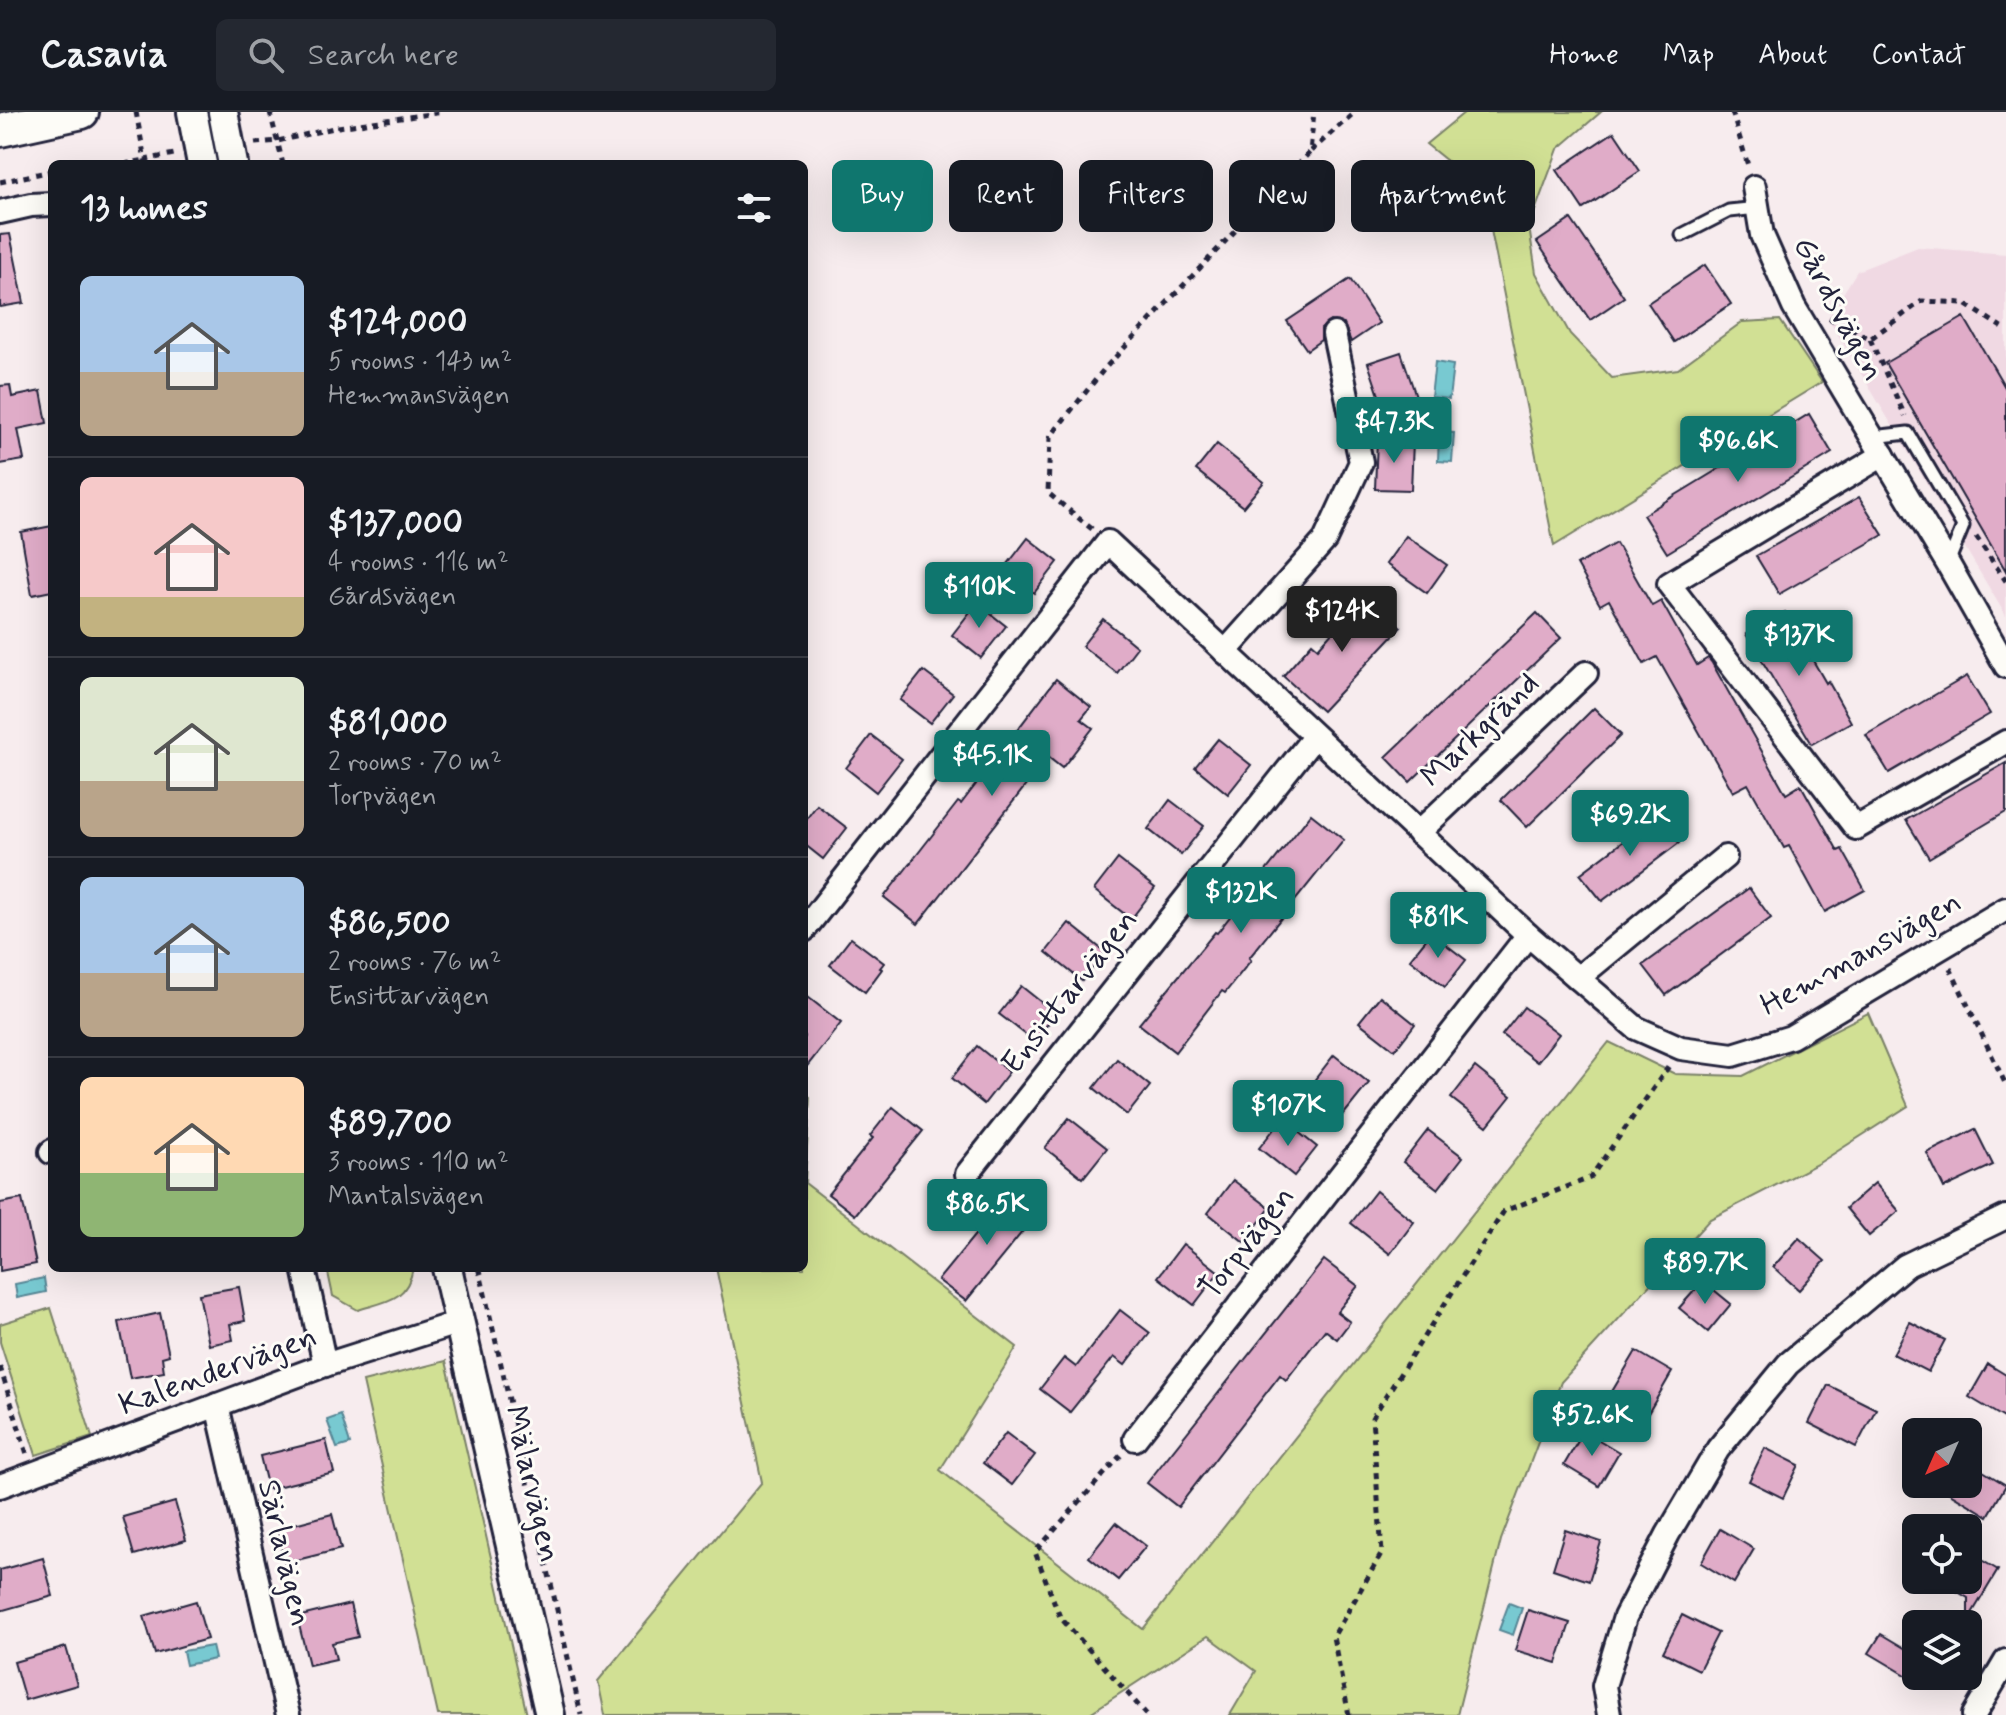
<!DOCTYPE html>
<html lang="en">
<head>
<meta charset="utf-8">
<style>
  :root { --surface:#171b24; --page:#242831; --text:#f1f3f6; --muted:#9ea1a6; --line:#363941; --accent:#0f766e }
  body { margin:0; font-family:Mynerve,sans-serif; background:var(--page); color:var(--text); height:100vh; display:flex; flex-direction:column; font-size:30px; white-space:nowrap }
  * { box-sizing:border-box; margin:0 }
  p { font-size:26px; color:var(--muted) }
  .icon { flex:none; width:44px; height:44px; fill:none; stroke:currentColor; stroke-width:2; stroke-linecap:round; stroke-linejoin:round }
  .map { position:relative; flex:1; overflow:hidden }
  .sheet { position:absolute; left:48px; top:48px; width:760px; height:1112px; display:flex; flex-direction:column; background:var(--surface); border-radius:12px; box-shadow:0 8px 32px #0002 }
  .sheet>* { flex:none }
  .top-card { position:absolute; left:832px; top:48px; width:760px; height:72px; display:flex; gap:16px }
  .needle { width:52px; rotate:225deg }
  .controls { position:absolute; left:1902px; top:1306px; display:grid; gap:16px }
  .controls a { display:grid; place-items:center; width:80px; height:80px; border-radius:12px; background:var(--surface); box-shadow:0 8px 32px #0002; font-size:40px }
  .price { position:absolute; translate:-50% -68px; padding:0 18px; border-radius:8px; background:var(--accent); color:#fff; font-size:26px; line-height:52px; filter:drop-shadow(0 2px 4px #0008) }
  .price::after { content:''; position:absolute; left:50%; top:48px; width:24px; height:18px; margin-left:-12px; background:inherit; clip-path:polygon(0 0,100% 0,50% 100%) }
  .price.on { background:#222; color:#fff }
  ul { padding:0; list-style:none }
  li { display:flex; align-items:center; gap:24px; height:200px; padding:0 32px }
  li+li { border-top:2px solid var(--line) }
  li span { display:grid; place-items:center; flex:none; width:224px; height:160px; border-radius:12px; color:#555 }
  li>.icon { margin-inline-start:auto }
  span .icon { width:96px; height:96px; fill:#fffc; stroke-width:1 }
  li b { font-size:34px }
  h2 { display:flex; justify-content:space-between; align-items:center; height:96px; padding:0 32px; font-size:34px }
  .pill { padding:0 28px; border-radius:12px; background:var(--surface); box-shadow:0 8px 32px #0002; font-size:28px; line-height:72px }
  .pill.on { background:var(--accent); color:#fff }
  header { display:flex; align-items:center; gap:48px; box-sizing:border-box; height:112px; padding:0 40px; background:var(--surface); border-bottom:2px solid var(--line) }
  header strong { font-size:38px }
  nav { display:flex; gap:44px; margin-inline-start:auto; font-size:28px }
  .search { width:560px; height:72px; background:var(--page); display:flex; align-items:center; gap:20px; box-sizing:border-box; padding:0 28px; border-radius:12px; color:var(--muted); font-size:30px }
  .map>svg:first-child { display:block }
  .built { fill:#f0d9e3 }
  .green { fill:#d1e094; stroke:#7a8168; stroke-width:2 }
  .water { fill:#78c9d1; stroke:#568695; stroke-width:2 }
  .building { fill:#e0acc8; stroke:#22223b; stroke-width:2 }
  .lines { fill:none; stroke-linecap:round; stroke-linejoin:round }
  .service-casing { stroke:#22223b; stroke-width:17 }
  .minor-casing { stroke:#22223b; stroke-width:28 }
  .tertiary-casing { stroke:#22223b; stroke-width:34 }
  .secondary-casing { stroke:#22223b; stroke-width:38 }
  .path { stroke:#22223b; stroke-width:5; stroke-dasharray:6 6; stroke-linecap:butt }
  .service { stroke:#fdfcf7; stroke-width:11 }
  .minor { stroke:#fdfcf7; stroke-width:22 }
  .tertiary { stroke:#fdfcf7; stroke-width:28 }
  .secondary { stroke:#fdfcf7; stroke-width:32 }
  .labels { text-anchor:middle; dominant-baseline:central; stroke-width:6; stroke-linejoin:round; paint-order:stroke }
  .street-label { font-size:32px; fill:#22223b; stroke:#fdfcf7 }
</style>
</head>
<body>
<header>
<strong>Casavia</strong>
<div class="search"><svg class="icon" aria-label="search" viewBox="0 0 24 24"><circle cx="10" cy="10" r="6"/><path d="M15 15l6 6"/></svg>Search here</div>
<nav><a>Home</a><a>Map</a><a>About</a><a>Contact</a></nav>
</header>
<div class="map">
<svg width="2006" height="1603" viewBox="0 0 2006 1603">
  <rect width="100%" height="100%" fill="#f7ecee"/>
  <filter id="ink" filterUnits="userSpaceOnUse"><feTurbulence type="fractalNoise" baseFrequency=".0125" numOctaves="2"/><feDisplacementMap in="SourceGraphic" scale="16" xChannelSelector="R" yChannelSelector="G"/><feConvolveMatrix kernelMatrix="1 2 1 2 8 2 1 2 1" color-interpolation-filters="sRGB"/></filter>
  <g filter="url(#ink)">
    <!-- built -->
    <path class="built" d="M1918 135 2006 142V504L1828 206 1857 159Z"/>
    <!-- green -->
    <g class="green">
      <path d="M1465 0H1601L1558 37 1529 115 1536 161 1570 222 1612 266 1678 257 1742 210 1780 208 1822 270 1554 434 1483 78 1426 32Z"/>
      <path d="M1868 901 1908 994 1819 1051 1710 1107 1561 1270 1501 1428 1457 1603H1230L1256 1559 1208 1524 1087 1603H605L598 1569 762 1370 716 1156H804V981L810 985 805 1071 1017 1235 940 1358 1143 1517 1609 930 1675 962 1743 964Z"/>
      <path d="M327 1156H413C407 1189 386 1189 358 1198L333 1184Z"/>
      <path d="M51 1196 92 1325 36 1343 0 1230V1212Z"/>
      <path d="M446 1249 527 1603H438L363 1270Z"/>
    </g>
    <!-- water -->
    <g class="water">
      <path d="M1435 250 1453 253 1449 287 1431 285Z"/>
      <path d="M1439 320 1454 321 1452 350 1438 349Z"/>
      <path d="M44 1166 46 1180 17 1186 15 1172Z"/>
      <path d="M341 1303 350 1332 337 1336 327 1308Z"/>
      <path d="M1509 1491 1522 1496 1513 1523 1499 1518Z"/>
      <path d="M212 1534 215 1547 186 1553 183 1539Z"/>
    </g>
    <!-- building -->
    <g class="building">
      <path d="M1614 20 1640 59 1583 97 1557 58Z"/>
      <path d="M1571 107 1624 185 1590 208 1537 130Z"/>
      <path d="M10 122 24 191 0 195V123Z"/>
      <path d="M1705 153 1731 192 1674 230 1648 191Z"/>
      <path d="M1350 167 1379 211 1351 230 1344 212 1330 209 1321 217V228L1307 238 1287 209Z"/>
      <path d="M1964 205 2006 277V459L1885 251Z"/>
      <path d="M1401 240 1417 287 1384 298 1368 251Z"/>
      <path d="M10 273 12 285 41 279 47 311 18 317 24 348 0 352V274Z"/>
      <path d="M1809 302 1832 341 1667 441 1643 403Z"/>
      <path d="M1377 327 1413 329 1411 378 1375 377Z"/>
      <path d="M1217 332 1264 370 1243 395 1196 358Z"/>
      <path d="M1859 385 1883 423 1779 482 1756 444Z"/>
      <path d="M52 414V479L32 483 21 420Z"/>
      <path d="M1406 424 1447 453 1427 481 1386 452Z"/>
      <path d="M1028 426 1058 450 1034 481 1004 457Z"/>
      <path d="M1616 431 1652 494 1661 489 1697 553 1708 546 1712 551 1786 682 1801 673 1838 739 1842 737 1865 778 1825 800 1789 734 1784 736 1748 672 1733 680 1657 545 1644 552 1609 488 1600 493 1577 453Z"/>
      <path d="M1365 483 1401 515 1322 599 1283 564 1312 531 1318 536Z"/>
      <path d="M977 491 1006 514 981 546 952 523Z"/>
      <path d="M1785 500 1826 571 1828 569 1851 610 1812 632 1746 522Z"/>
      <path d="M1537 501 1561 526 1410 670 1386 645Z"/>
      <path d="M1103 507 1137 535 1117 561 1082 534Z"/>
      <path d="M923 559 953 582 930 611 900 588Z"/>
      <path d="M1967 564 1990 602 1889 661 1866 623Z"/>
      <path d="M1056 567 1091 595 1081 607 1093 616 1062 656 1048 645 918 812 884 785 958 690 961 692Z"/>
      <path d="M1594 596 1621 623 1527 715 1501 688Z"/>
      <path d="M871 623 902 647 876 680 846 656Z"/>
      <path d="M1218 627 1251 653 1228 682 1195 655Z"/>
      <path d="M2006 651V700L1929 746 1906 708Z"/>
      <path d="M1170 688 1204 714 1181 743 1148 717Z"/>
      <path d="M817 693 847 716 823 747 804 732V710Z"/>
      <path d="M1311 702 1344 728 1249 846 1251 848 1225 881 1222 879 1175 940 1139 912 1215 820 1217 821Z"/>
      <path d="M1658 703 1679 731 1602 789 1580 762Z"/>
      <path d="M1118 747 1155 776 1131 807 1094 778Z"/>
      <path d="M1749 776 1771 806 1666 883 1643 853Z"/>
      <path d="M1069 811 1105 840 1082 869 1046 840Z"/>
      <path d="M1431 821 1466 848 1445 875 1410 847Z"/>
      <path d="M851 826 884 851 880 856 882 857 865 880 830 853Z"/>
      <path d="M1021 874 1056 902 1034 929 999 902Z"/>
      <path d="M804 882 841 911 804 958Z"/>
      <path d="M1380 884 1415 912 1395 938 1359 910Z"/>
      <path d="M1524 895 1559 922 1537 950 1502 923Z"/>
      <path d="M977 934 1009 960 984 992 952 966Z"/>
      <path d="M1334 943 1369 971 1344 1002 1309 975Z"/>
      <path d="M1117 947 1150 974 1127 1003 1094 976Z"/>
      <path d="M1475 955 1511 984 1487 1014 1451 986Z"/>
      <path d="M893 995 923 1019 855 1103 828 1082 873 1026 870 1024Z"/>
      <path d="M1069 1006 1107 1036 1083 1066 1045 1036Z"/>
      <path d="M1282 1007 1317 1035 1294 1064 1259 1036Z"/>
      <path d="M1975 1017 1993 1053 1944 1076 1927 1041Z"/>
      <path d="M1428 1018 1463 1045 1438 1077 1403 1050Z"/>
      <path d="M1233 1068 1270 1096 1244 1130 1208 1101Z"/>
      <path d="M1875 1071 1899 1099 1869 1124 1846 1096Z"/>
      <path d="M1376 1079 1414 1110 1390 1142 1351 1111Z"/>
      <path d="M1009 1081 1036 1103 966 1189 938 1168Z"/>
      <path d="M22 1087 36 1152 0 1159V1091Z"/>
      <path d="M1799 1126 1825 1149 1799 1178 1773 1155Z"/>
      <path d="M1183 1132 1219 1160 1194 1193 1158 1165Z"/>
      <path d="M1324 1148 1358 1174 1337 1200 1350 1210 1337 1227 1325 1218 1286 1268 1280 1263 1178 1395 1147 1371Z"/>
      <path d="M1703 1169 1731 1192 1708 1220 1679 1196Z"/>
      <path d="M239 1175 245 1209 230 1212 233 1228 209 1233 199 1182Z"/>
      <path d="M1120 1198 1150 1221 1125 1253 1114 1245 1070 1300 1040 1277 1064 1246 1076 1255Z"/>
      <path d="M160 1201 169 1243 162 1245 164 1260 130 1266 119 1210Z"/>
      <path d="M1910 1210 1945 1228 1928 1260 1893 1242Z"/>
      <path d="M1636 1239 1672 1260 1643 1310 1607 1288Z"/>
      <path d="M1988 1252 2006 1263V1307L1969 1285Z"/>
      <path d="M1828 1273 1876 1297 1856 1335 1809 1311Z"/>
      <path d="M1584 1319 1619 1340 1599 1374 1564 1353Z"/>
      <path d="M1006 1321 1035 1343 1012 1373 983 1351Z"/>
      <path d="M326 1328 334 1361 268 1377 260 1344Z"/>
      <path d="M1765 1336 1799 1353 1783 1386 1749 1369Z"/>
      <path d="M1968 1350 2006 1373 1988 1404 1935 1372H1968Z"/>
      <path d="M175 1390 186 1428 134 1443 123 1405Z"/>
      <path d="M332 1402 341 1437 285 1451 276 1417Z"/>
      <path d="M1116 1411 1146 1434 1118 1468 1089 1445Z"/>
      <path d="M1720 1417 1754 1437 1734 1471 1701 1451Z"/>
      <path d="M1565 1418 1601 1430 1589 1469 1553 1457Z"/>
      <path d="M1968 1440 1998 1458 1968 1508V1486L1938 1468H1968Z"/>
      <path d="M43 1446 53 1484 0 1499V1458Z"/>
      <path d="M196 1489 207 1527 155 1542 144 1504Z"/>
      <path d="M350 1492 358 1525 332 1531 336 1547 309 1553 297 1505Z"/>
      <path d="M1528 1498 1570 1511 1557 1551 1515 1538Z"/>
      <path d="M1682 1503 1718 1521 1699 1558 1663 1540Z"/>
      <path d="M1881 1522 1916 1543V1569L1869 1541Z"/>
      <path d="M66 1535 77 1573 25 1588 14 1550Z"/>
    </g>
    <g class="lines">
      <!-- service casing -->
      <g class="service-casing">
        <g id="service">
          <path d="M1682 123 1729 99 1758 96"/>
          <path d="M1873 325 1908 321 1963 414 1948 451"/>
        </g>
      </g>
      <!-- minor casing -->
      <g class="minor-casing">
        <g id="minor">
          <path d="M1754 75 1762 123 1794 195 1948 452 2006 554"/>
          <path d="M0 100 31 93 52 92"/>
          <path d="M1883 343 1669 472 1856 716 2006 630"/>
          <path d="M1225 540 1325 428 1361 350 1334 222"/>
          <path d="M1418 721 1586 561"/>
          <path d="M804 818 1108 430 1528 823 1636 916 1681 936 1733 943 1791 925 2006 797"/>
          <path d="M1578 866 1725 745"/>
          <path d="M51 1040 52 1039"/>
          <path d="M967 1062 1314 625"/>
          <path d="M304 1156 325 1253"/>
          <path d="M217 1293 288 1603"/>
          <path d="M1135 1327 1528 823"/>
          <path d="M0 1374 325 1253 460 1210"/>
          <path d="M1609 1603 1604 1574 1625 1505 1668 1422 1718 1337 1788 1252 1905 1154 2006 1105"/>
          <path d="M1974 1603 2006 1549"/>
        </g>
      </g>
      <!-- tertiary casing -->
      <g class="tertiary-casing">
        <g id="tertiary">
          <path d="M192 0 202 52"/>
          <path d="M223 0 233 52"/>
          <path d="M447 1156 550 1603"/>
        </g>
      </g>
      <!-- secondary casing -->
      <g class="secondary-casing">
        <path id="secondary" d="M0 18 82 0"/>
      </g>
      <!-- path -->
      <g class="path">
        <path d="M136 0 145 48 174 42"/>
        <path d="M270 0 283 52"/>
        <path d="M1732 0 1749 57"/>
        <path d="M255 31 278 29 338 15 443 0"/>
        <path d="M1311 39 1355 0"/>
        <path d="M124 52 145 48 142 52"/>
        <path d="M0 70 52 59"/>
        <path d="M1829 206 1870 227 1922 189 1964 191 2006 218"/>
        <path d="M1870 227 1905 304"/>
        <path d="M1092 417 1048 381 1050 325 1105 256 1310 40 1314 0"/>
        <path d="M1976 425 2006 469"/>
        <path d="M1950 856 2006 973"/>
        <path d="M479 1156 581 1603"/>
        <path d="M477 1161 491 1156"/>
        <path d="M0 1255 27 1342"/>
        <path d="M1121 1343 1035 1440 1060 1505 1147 1603"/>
        <path d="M1349 1603 1333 1525 1382 1441 1372 1306 1504 1099 1590 1066 1669 954"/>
      </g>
      <!-- service -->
      <use href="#service" class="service"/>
      <!-- minor -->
      <use href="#minor" class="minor"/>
      <!-- tertiary -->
      <use href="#tertiary" class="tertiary"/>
      <!-- secondary -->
      <use href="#secondary" class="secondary"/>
    </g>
  </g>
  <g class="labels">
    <!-- street labels -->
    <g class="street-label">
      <text transform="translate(1838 197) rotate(62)">Gårdsvägen</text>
      <text transform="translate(1480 618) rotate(-44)">Markgränd</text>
      <text transform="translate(1861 842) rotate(-29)">Hemmansvägen</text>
      <text transform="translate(1070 880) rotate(-52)">Ensittarvägen</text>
      <text transform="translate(1247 1131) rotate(-52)">Torpvägen</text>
      <text transform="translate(218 1259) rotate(-20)">Kalendervägen</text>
      <text transform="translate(532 1372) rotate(77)">Mälarvägen</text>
      <text transform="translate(284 1441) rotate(77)">Särlavägen</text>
    </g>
  </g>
</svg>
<div class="controls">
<a><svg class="needle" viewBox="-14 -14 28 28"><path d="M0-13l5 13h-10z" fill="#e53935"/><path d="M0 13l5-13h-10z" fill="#9ea1a6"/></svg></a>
<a><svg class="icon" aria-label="locate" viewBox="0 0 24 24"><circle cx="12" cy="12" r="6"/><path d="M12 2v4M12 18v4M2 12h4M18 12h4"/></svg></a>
<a><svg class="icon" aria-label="layers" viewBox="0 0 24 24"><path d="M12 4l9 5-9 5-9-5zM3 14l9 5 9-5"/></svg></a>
</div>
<b class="price" style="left:1394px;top:353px">$47.3K</b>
<b class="price" style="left:1738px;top:372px">$96.6K</b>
<b class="price" style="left:979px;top:518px">$110K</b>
<b class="price on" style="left:1342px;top:542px">$124K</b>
<b class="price" style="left:1799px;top:566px">$137K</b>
<b class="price" style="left:992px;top:686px">$45.1K</b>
<b class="price" style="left:1630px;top:746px">$69.2K</b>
<b class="price" style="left:1241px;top:823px">$132K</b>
<b class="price" style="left:1438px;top:848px">$81K</b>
<b class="price" style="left:1288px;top:1036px">$107K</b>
<b class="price" style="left:987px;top:1135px">$86.5K</b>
<b class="price" style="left:1705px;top:1194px">$89.7K</b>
<b class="price" style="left:1592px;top:1346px">$52.6K</b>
<div class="top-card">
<a class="pill on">Buy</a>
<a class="pill">Rent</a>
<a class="pill">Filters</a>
<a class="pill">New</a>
<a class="pill">Apartment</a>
</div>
<section class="sheet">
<h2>13 homes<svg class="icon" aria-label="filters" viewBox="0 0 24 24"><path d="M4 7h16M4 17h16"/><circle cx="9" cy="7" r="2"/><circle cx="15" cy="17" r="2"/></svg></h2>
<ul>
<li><span style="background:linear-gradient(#a9c7e8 60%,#b9a48a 0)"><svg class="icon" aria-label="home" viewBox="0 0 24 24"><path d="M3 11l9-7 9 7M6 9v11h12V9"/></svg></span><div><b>$124,000</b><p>5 rooms · 143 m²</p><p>Hemmansvägen</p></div></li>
<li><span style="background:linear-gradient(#f6c9c9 75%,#c2b280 0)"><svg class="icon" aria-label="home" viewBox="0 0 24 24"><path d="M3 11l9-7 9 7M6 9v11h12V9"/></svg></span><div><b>$137,000</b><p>4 rooms · 116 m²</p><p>Gårdsvägen</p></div></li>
<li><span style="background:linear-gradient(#dfe7d0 65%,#b9a48a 0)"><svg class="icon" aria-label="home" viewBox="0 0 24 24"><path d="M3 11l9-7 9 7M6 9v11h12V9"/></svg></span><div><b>$81,000</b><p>2 rooms · 70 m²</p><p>Torpvägen</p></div></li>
<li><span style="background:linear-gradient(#a9c7e8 60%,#b9a48a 0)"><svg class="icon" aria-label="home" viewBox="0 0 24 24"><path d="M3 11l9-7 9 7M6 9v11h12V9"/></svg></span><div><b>$86,500</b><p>2 rooms · 76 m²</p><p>Ensittarvägen</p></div></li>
<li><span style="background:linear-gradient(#ffd9b3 60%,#8fb573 0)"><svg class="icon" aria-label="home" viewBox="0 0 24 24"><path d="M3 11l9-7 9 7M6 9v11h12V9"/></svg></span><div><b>$89,700</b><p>3 rooms · 110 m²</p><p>Mantalsvägen</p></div></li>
</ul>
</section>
</div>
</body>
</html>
